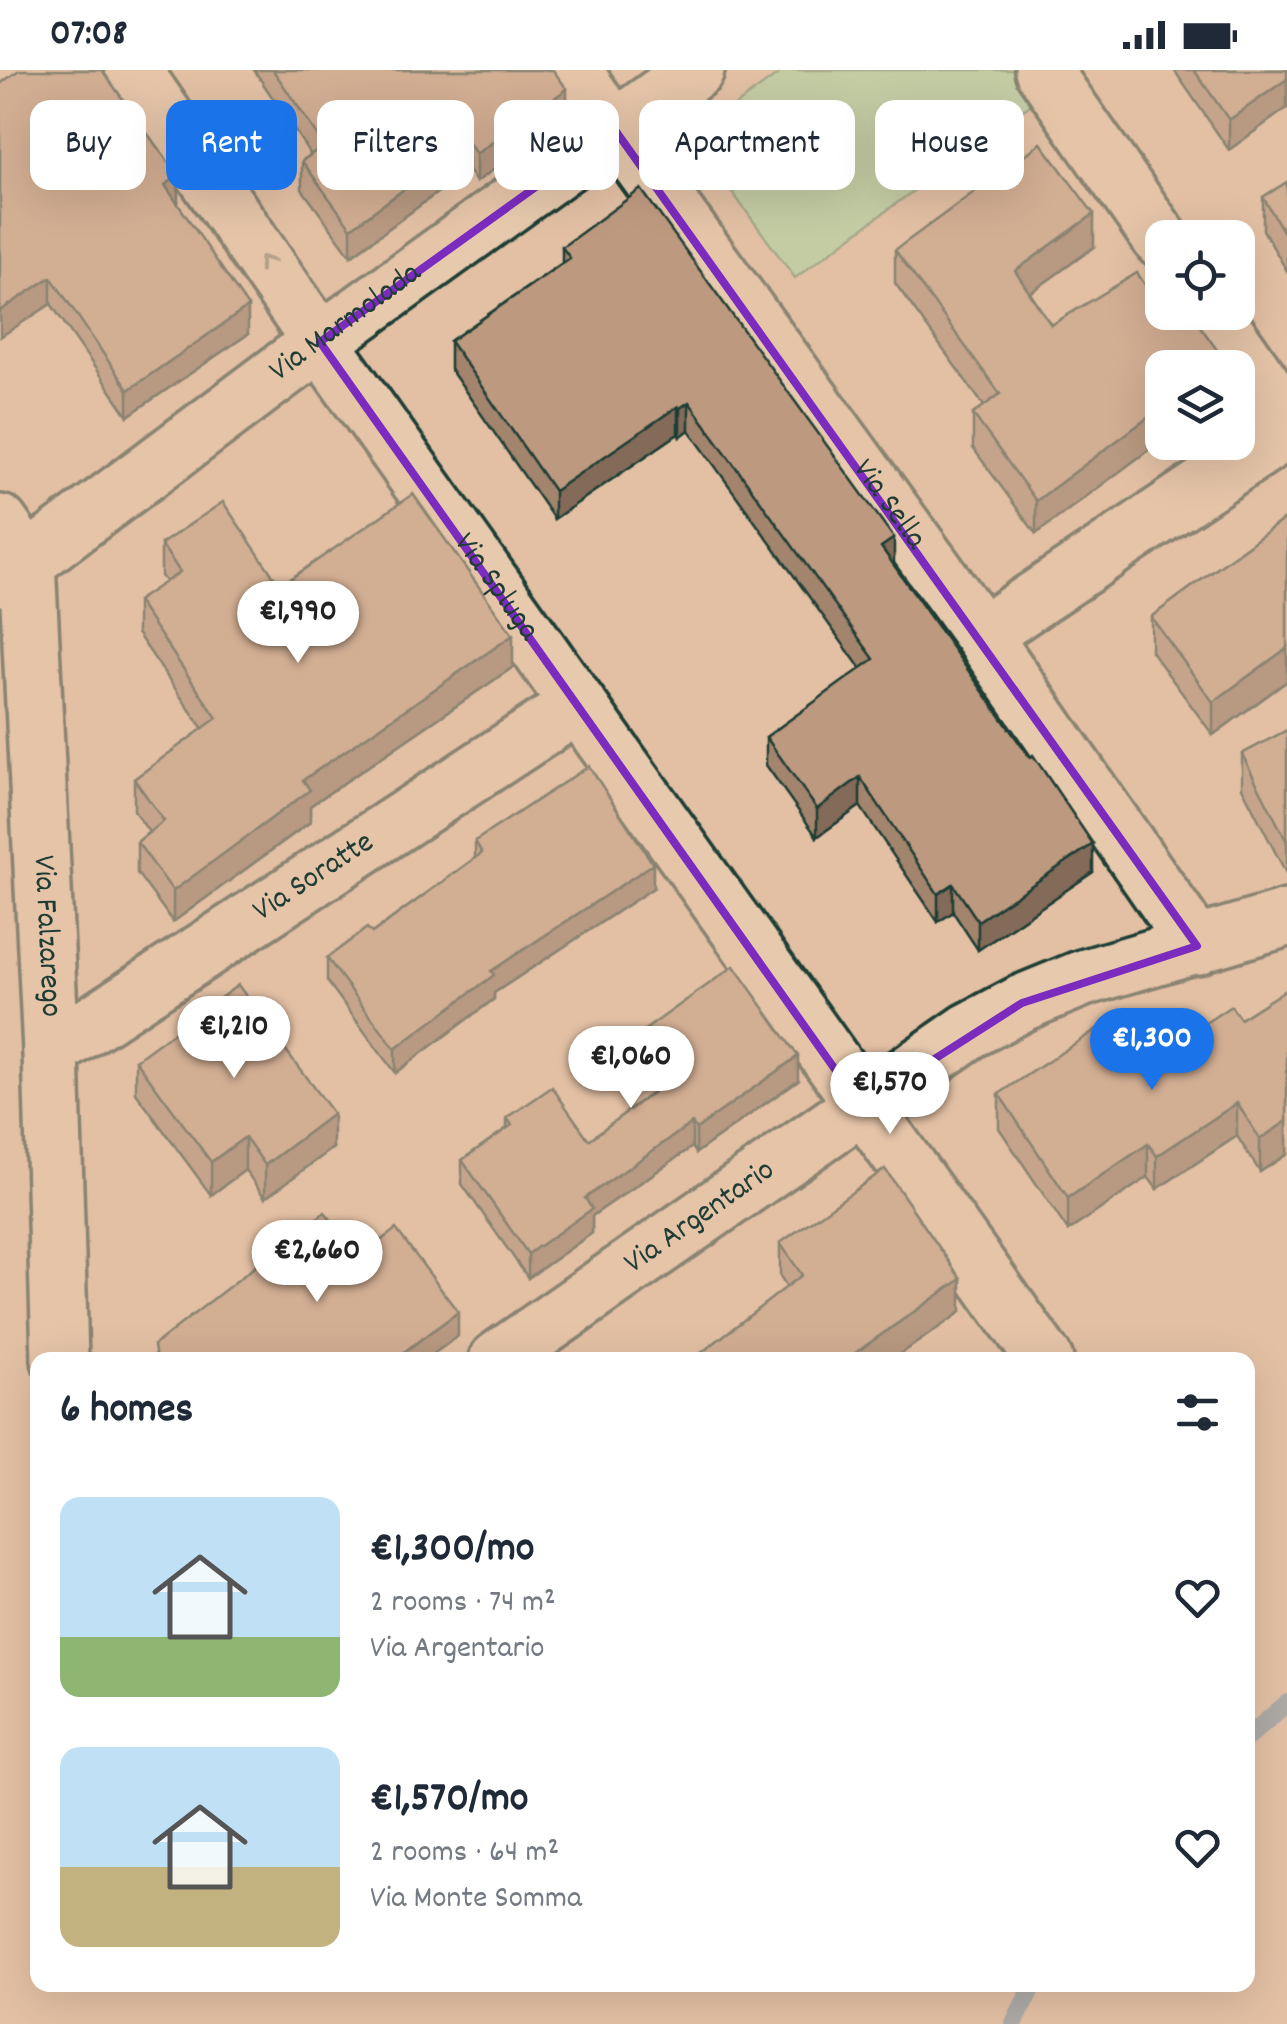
<!DOCTYPE html>
<html lang="en">
<head>
<meta charset="utf-8">
<style>
  :root { --surface:#fff; --page:#f2f2f3; --text:#1f2937; --muted:#747a83; --accent:#1a73e8 }
  body { margin:0; font-family:Dekko,sans-serif; background:var(--page); color:var(--text); height:100vh; display:flex; flex-direction:column; font-size:38px; white-space:nowrap }
  * { box-sizing:border-box; margin:0 }
  p { font-size:32px; color:var(--muted) }
  .icon { flex:none; width:55px; height:55px; fill:none; stroke:currentColor; stroke-width:2; stroke-linecap:round; stroke-linejoin:round }
  .map { position:relative; flex:1; overflow:hidden }
  .side { position:absolute; left:30px; top:1282px; width:1225px; height:640px; display:flex; flex-direction:column; background:var(--surface); border-radius:20px; box-shadow:0 10px 40px #0002 }
  .side>* { flex:none }
  .banner { position:absolute; left:30px; top:30px; width:1228px; height:90px; display:flex; gap:20px }
  .buttons { position:absolute; left:1145px; top:150px; display:grid; gap:20px }
  .buttons a { display:grid; place-items:center; width:110px; height:110px; border-radius:20px; background:var(--surface); box-shadow:0 10px 40px #0002; font-size:50px }
  .price { position:absolute; translate:-50% -85px; padding:0 22px; border-radius:35px; background:#fff; color:#222; font-size:32px; line-height:65px; filter:drop-shadow(0 2px 5px #0008) }
  .price::after { content:''; position:absolute; left:50%; top:60px; width:30px; height:22px; margin-left:-15px; background:inherit; clip-path:polygon(0 0,100% 0,50% 100%) }
  .price.on { background:var(--accent); color:#fff }
  ul { padding:0; list-style:none }
  li { display:flex; align-items:center; gap:30px; height:250px; padding:0 30px }
  li span { display:grid; place-items:center; flex:none; width:280px; height:200px; border-radius:20px; color:#555 }
  li>.icon { margin-inline-start:auto }
  span .icon { width:120px; height:120px; fill:#fffc; stroke-width:1 }
  li b { font-size:42px }
  h2 { display:flex; justify-content:space-between; align-items:center; height:120px; padding:0 30px; font-size:42px }
  .tag { padding:0 35px; border-radius:20px; background:var(--surface); box-shadow:0 10px 40px #0002; font-size:35px; line-height:90px }
  .tag.on { background:var(--accent); color:#fff }
  .status { display:flex; justify-content:space-between; align-items:center; height:70px; padding:0 50px; background:var(--surface); direction:ltr }
  .status svg { height:28px; fill:currentColor }
  .map>svg:first-child { display:block }
  .green { fill:#9ddca4; stroke:#5e8c6c; stroke-width:2.5 }
  .lines { fill:none; stroke-linecap:round; stroke-linejoin:round }
  .stream { stroke:#6a91a8; stroke-width:18 }
  .minor-casing { stroke:#1f3d34; stroke-width:62 }
  .minor { stroke:#e7caae; stroke-width:55 }
  .wall { fill:#a3846d; stroke:#1f3d34; stroke-width:2.5 }
  .shaded-wall { fill:#846b59; stroke:#1f3d34; stroke-width:2.5 }
  .building { fill:#bd997f; stroke:#1f3d34; stroke-width:2.5 }
  .oneway { stroke:#797c6b }
  .marked { fill:none; stroke:#7b2cbf; stroke-width:8; stroke-linejoin:round }
  .labels { text-anchor:middle; dominant-baseline:central; stroke-width:8; stroke-linejoin:round; paint-order:stroke }
  .street-label { font-size:32px; fill:#1f3d34; stroke:#e7caae }
</style>
</head>
<body>
<div class="status"><b>07:08</b><svg viewBox="0 0 49 12"><path d="M0 12V9h3v3zM5 12V6h3v6zM10 12V3h3v9zM15 12V0h3v12zM26 1h20v11H26zM47 4h2v5h-2z"/></svg></div>
<div class="map">
<svg width="1287" height="1954" viewBox="0 0 1287 1954">
  <rect width="100%" height="100%" fill="#e3c0a4"/>
  <filter id="ink" filterUnits="userSpaceOnUse"><feTurbulence type="fractalNoise" baseFrequency=".01" numOctaves="2"/><feDisplacementMap in="SourceGraphic" scale="20" xChannelSelector="R" yChannelSelector="G"/><feConvolveMatrix kernelMatrix="1 2 1 2 8 2 1 2 1" color-interpolation-filters="sRGB"/></filter>
  <g filter="url(#ink)">
    <!-- green -->
    <path class="green" d="M784 0H1027L1045 24 795 208 692 67Z"/>
    <g class="lines">
      <!-- stream -->
      <g class="stream">
        <path d="M1248 1667 1287 1633"/>
        <path d="M1014 1954 1033 1915"/>
      </g>
      <!-- minor casing -->
      <g class="minor-casing">
        <g id="minor">
          <path id="s1" d="M133 0 320 272 1045 1290"/>
          <path id="s2" d="M572 0 982 565 1197 876"/>
          <path d="M1043 0 1162 171"/>
          <path d="M1212 242 1287 349"/>
          <path id="s3" d="M0 453 27 492 51 981 60 1290"/>
          <path id="s4" d="M0 508 27 492 320 272 696 0"/>
          <path d="M982 565 1287 360"/>
          <path id="s5" d="M51 981 578 635"/>
          <path id="s6" d="M497 1290 969 961 1022 933 1083 908 1287 848"/>
        </g>
      </g>
      <!-- minor -->
      <use href="#minor" class="minor"/>
    </g>
    <!-- wall -->
    <g class="wall">
      <path d="M254 0H553L567 47 476 112 468 100 351 186 302 119V91L311 85Z"/>
      <path d="M1174 0H1287L1229 80Z"/>
      <path d="M0 14 178 132 177 133 248 264 128 346 51 234Z"/>
      <path d="M1287 112V201L1263 160V127Z"/>
      <path d="M562 177 894 495 1093 802 978 880 953 842 938 852 860 736 817 767 766 695V667L861 599 689 360 680 367 678 364 554 449 450 299V271L562 193Z"/>
      <path d="M1094 177 1030 223 1051 255 1146 216 1225 298 1036 464 973 378V344L984 336 895 213V180Z"/>
      <path d="M1287 447V611L1213 665 1151 581V547Z"/>
      <path d="M161 474 513 597 310 736V752L173 852 137 803V772L149 762 134 741V709L203 659 137 563V531L166 512 161 506Z"/>
      <path d="M1287 660V805L1242 717V684Z"/>
      <path d="M475 771 653 818 494 923V929L395 1003 327 911V888L372 863 475 788Z"/>
      <path d="M1287 919V1084L1260 1102 1237 1066 1157 1119 1148 1107 1068 1161 999 1058V1024L1136 999 1240 949Z"/>
      <path d="M632 969 798 1010 696 1083 692 1077 592 1146V1163L528 1208 462 1114V1090L507 1058V1048L589 1070 653 1022 632 993Z"/>
      <path d="M136 990 333 1078 265 1128 245 1100 211 1125 136 1023Z"/>
      <path d="M780 1173 961 1242 787 1217 780 1206Z"/>
    </g>
    <!-- shaded-wall -->
    <g class="shaded-wall">
      <path d="M1287 9V38L1229 80V50Z"/>
      <path d="M567 19V47L476 112V84Z"/>
      <path d="M468 72V100L351 186V158Z"/>
      <path d="M178 106V132L165 141V115Z"/>
      <path d="M1094 144V177L1015 234V201Z"/>
      <path d="M51 207V234L0 267V241Z"/>
      <path d="M248 237V264L128 346V320Z"/>
      <path d="M689 332V360L680 367V338Z"/>
      <path d="M678 336V364L554 449V421Z"/>
      <path d="M1162 337V370L1036 464V431Z"/>
      <path d="M894 468V496L881 477Z"/>
      <path d="M513 565V597L310 736V752L173 852V821L303 710Z"/>
      <path d="M1287 578V611L1213 665V632Z"/>
      <path d="M860 707V736L817 767V739Z"/>
      <path d="M1093 774V802L978 880V851Z"/>
      <path d="M653 794V818L494 923V929L395 1003V979L491 901Z"/>
      <path d="M953 814V842L938 852V824Z"/>
      <path d="M798 986V1010L696 1083V1059Z"/>
      <path d="M1237 1033V1066L1157 1119V1086Z"/>
      <path d="M333 1044V1078L265 1128V1095Z"/>
      <path d="M1287 1051V1084L1260 1102V1069Z"/>
      <path d="M692 1053V1077L592 1146V1163L528 1208V1184L585 1128Z"/>
      <path d="M245 1067V1100L211 1125V1092Z"/>
      <path d="M1148 1074V1107L1068 1161V1128Z"/>
      <path d="M961 1209V1242L892 1290H845Z"/>
      <path d="M458 1242V1266L425 1290H393Z"/>
    </g>
    <!-- building -->
    <g class="building">
      <path d="M19 0H102L178 106 165 115 248 237 128 320 51 207 0 241V14Z"/>
      <path d="M273 0H553L567 19 476 84 468 72 351 158 302 91 324 75Z"/>
      <path d="M1194 0H1287V9L1229 50Z"/>
      <path d="M1041 73 1094 144 1015 201 1051 255 1137 203 1146 216 1162 204V242H1190L1225 291 1216 298H1162V337L1036 431 973 344 1000 324 895 180Z"/>
      <path d="M1287 112V168L1263 127Z"/>
      <path d="M641 119 894 468 881 477 1030 688 1033 685 1093 774 978 851 953 814 938 824 860 707 817 739 766 667 874 589 689 332 680 338 678 336 554 421 450 271 570 188 562 177Z"/>
      <path d="M413 424 513 565 303 710 310 720 173 821 137 772 164 751 134 709 217 648 137 531 180 502 161 474 223 432 280 516Z"/>
      <path d="M1287 447V578L1213 632 1151 547Z"/>
      <path d="M1287 660V772L1242 684Z"/>
      <path d="M589 696 653 794 491 901 494 905 395 979 327 888 367 858 372 863 482 783 475 771Z"/>
      <path d="M734 896 798 986 696 1059 692 1053 585 1128 592 1139 528 1184 462 1090 512 1055 507 1048 552 1017 589 1070 664 1014 632 969Z"/>
      <path d="M238 915 333 1044 265 1095 245 1067 211 1092 136 990Z"/>
      <path d="M1287 919V1051L1260 1069 1237 1033 1157 1086 1148 1074 1068 1128 999 1024 1106 953 1136 999 1231 936 1240 949Z"/>
      <path d="M885 1099 961 1209 845 1290H692L802 1205 780 1173Z"/>
      <path d="M325 1142 359 1187 396 1159 458 1242 393 1290H156L154 1275Z"/>
    </g>
    <!-- one-way arrows -->
    <defs><path id="oneway-chevron" d="M-2-3.5L2.5 0L-2 3.5" fill="none" stroke-width="1.6" stroke-linecap="round" stroke-linejoin="round" transform="scale(2.5)"/></defs>
    <use class="oneway" href="#oneway-chevron" transform="translate(265 192) rotate(-125)"/>
  </g>
  <!-- marked area -->
  <path d="M0 0H1287V1954H0ZM615 60 1197 876 1022 933 861 1036 320 272Z" fill="#e3c0a4" fill-opacity=".55" fill-rule="evenodd"/>
  <path class="marked" d="M615 60 1197 876 1022 933 861 1036 320 272Z"/>
  <g class="labels">
    <!-- street labels -->
    <g class="street-label">
      <text stroke="none"><textPath href="#s4" startOffset="430">Via Marmolada</textPath></text>
      <text stroke="none"><textPath href="#s2" startOffset="538">Via Sella</textPath></text>
      <text stroke="none"><textPath href="#s1" startOffset="632">Via Spluga</textPath></text>
      <text stroke="none"><textPath href="#s5" startOffset="315">Via Soratte</textPath></text>
      <text stroke="none"><textPath href="#s3" startOffset="422">Via Falzarego</textPath></text>
      <text stroke="none"><textPath href="#s6" startOffset="248">Via Argentario</textPath></text>
    </g>
  </g>
</svg>
<div class="buttons">
<a><svg class="icon" aria-label="locate" viewBox="0 0 24 24"><circle cx="12" cy="12" r="6"/><path d="M12 2v4M12 18v4M2 12h4M18 12h4"/></svg></a>
<a><svg class="icon" aria-label="layers" viewBox="0 0 24 24"><path d="M12 4l9 5-9 5-9-5zM3 14l9 5 9-5"/></svg></a>
</div>
<b class="price" style="left:298px;top:596px">€1,990</b>
<b class="price" style="left:234px;top:1011px">€1,210</b>
<b class="price on" style="left:1152px;top:1023px">€1,300</b>
<b class="price" style="left:631px;top:1041px">€1,060</b>
<b class="price" style="left:890px;top:1067px">€1,570</b>
<b class="price" style="left:317px;top:1235px">€2,660</b>
<div class="banner">
<a class="tag">Buy</a>
<a class="tag on">Rent</a>
<a class="tag">Filters</a>
<a class="tag">New</a>
<a class="tag">Apartment</a>
<a class="tag">House</a>
</div>
<section class="side">
<h2>6 homes<svg class="icon" aria-label="filters" viewBox="0 0 24 24"><path d="M4 7h16M4 17h16"/><circle cx="9" cy="7" r="2"/><circle cx="15" cy="17" r="2"/></svg></h2>
<ul>
<li><span style="background:linear-gradient(#bfe0f5 70%,#8fb573 0)"><svg class="icon" aria-label="home" viewBox="0 0 24 24"><path d="M3 11l9-7 9 7M6 9v11h12V9"/></svg></span><div><b>€1,300/mo</b><p>2 rooms · 74 m²</p><p>Via Argentario</p></div><svg class="icon" aria-label="heart" viewBox="0 0 24 24"><path d="M12 20l-8-8c-3-5 5-10 8-4 3-6 11-1 8 4z"/></svg></li>
<li><span style="background:linear-gradient(#bfe0f5 60%,#c2b280 0)"><svg class="icon" aria-label="home" viewBox="0 0 24 24"><path d="M3 11l9-7 9 7M6 9v11h12V9"/></svg></span><div><b>€1,570/mo</b><p>2 rooms · 64 m²</p><p>Via Monte Somma</p></div><svg class="icon" aria-label="heart" viewBox="0 0 24 24"><path d="M12 20l-8-8c-3-5 5-10 8-4 3-6 11-1 8 4z"/></svg></li>
</ul>
</section>
</div>
</body>
</html>
